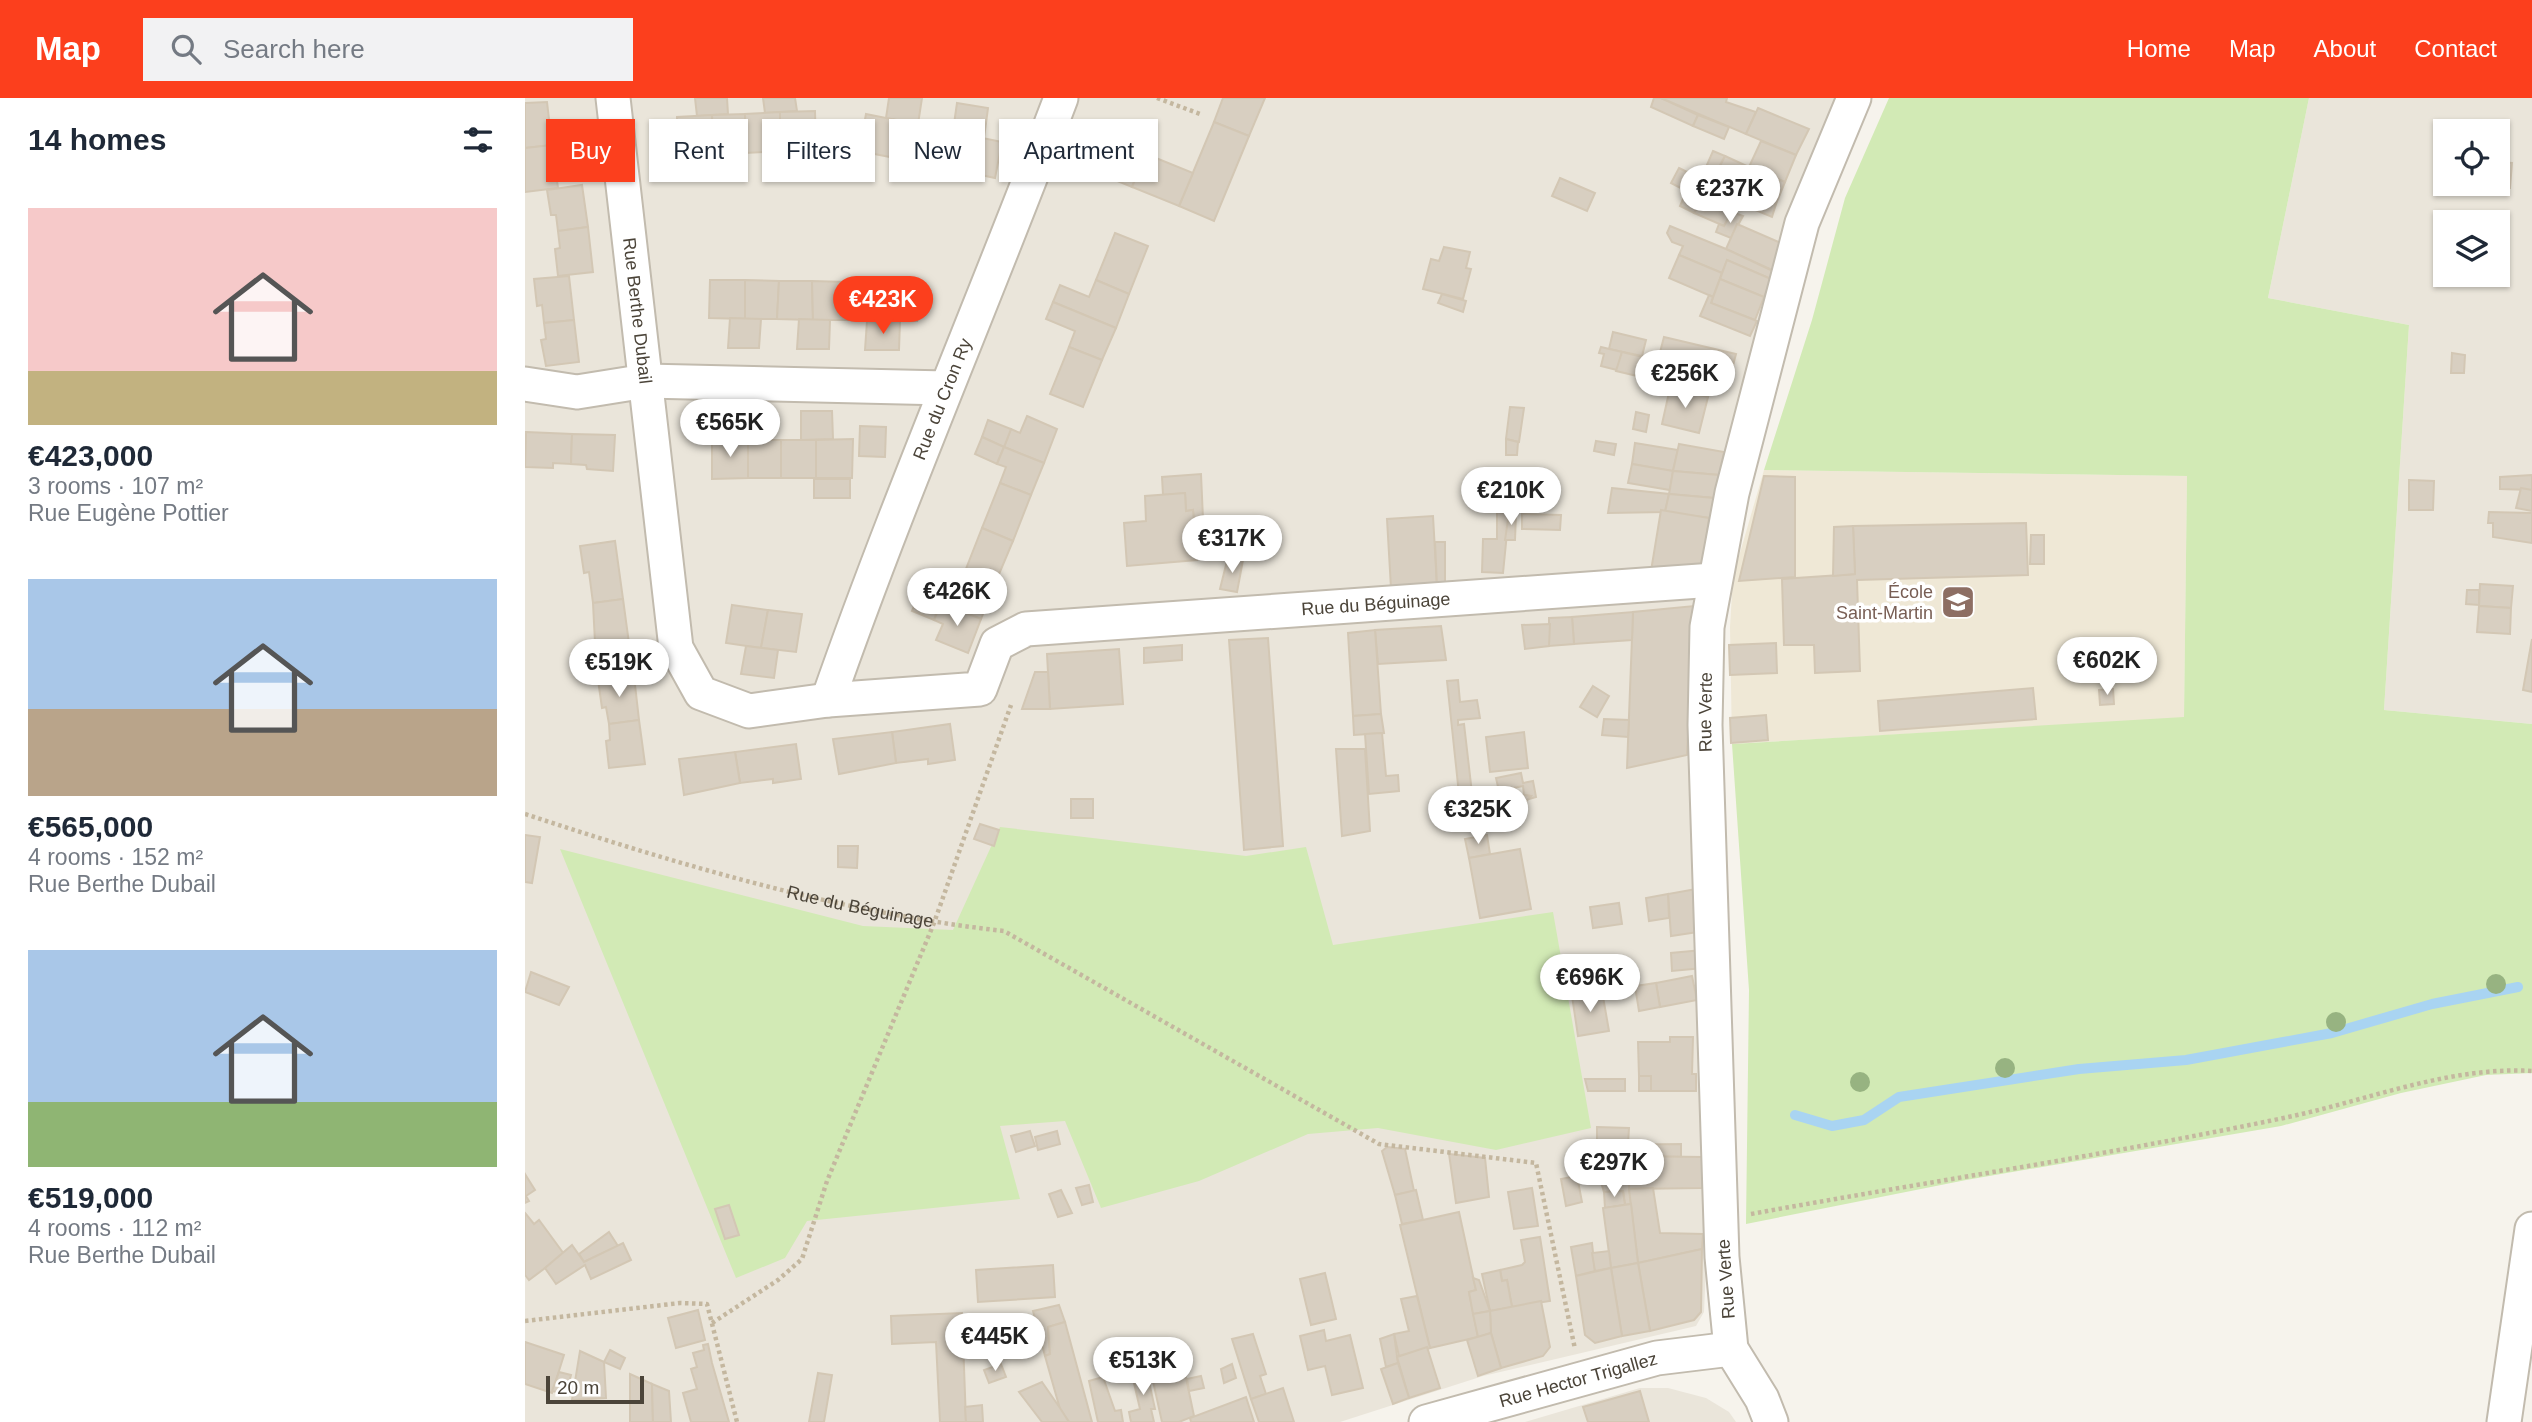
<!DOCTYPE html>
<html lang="en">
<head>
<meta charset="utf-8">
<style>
  :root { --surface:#fff; --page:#f2f2f3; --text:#1f2937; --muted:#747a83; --accent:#fc3f1d }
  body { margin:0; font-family:Arial,sans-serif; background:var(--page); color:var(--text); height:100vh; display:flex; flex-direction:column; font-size:26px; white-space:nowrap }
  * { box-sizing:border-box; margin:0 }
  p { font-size:23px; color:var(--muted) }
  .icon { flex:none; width:38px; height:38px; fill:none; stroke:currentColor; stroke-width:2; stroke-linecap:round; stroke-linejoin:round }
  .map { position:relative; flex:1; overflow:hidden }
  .drawer { display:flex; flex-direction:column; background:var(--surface); width:525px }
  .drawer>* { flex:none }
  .banner { position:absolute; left:21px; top:21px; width:665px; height:63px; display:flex; gap:14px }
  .tools { position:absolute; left:1908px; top:21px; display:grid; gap:14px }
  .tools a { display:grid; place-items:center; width:77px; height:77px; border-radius:0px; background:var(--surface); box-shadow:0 2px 5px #0004; font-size:35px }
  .scale { position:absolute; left:21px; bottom:18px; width:98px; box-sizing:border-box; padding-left:7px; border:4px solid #4b4439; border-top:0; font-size:19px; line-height:24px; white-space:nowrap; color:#4b4439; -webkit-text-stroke:5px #fff; paint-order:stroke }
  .price { position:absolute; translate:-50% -60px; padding:0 16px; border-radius:24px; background:#fff; color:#222; font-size:23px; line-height:46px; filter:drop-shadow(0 2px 4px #0008) }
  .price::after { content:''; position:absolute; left:50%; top:42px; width:21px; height:16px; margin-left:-10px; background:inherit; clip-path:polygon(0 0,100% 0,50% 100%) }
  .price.active { background:var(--accent); color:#fff }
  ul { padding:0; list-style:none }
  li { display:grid; align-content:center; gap:14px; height:371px; padding:0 28px }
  li span { display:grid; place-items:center; height:217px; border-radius:0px; color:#555 }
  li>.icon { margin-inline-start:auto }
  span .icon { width:126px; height:126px; fill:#fffc; stroke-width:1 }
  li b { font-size:30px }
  h2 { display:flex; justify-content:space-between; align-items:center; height:84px; padding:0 28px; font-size:30px }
  .chip { padding:0 24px; border-radius:0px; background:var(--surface); box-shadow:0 2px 5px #0004; font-size:24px; line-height:63px }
  .chip.active { background:var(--accent); color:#fff }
  header { display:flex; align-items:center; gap:42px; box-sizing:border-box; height:98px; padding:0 35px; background:var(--accent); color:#fff }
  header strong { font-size:33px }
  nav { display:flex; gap:38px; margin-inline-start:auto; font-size:24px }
  .search { width:490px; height:63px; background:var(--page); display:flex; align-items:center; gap:18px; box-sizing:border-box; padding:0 24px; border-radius:0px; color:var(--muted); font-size:26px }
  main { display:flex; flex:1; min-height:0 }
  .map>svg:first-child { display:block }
  .residential { fill:#eae5da; fill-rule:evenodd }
  .education { fill:#efe8d6 }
  .green { fill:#d2eab5 }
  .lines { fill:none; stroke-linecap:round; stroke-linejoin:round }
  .stream { stroke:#a9d4f2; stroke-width:10 }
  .building { fill:#d8cfc1; stroke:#d3c7b4; stroke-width:2 }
  .minor-casing { stroke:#c2bbae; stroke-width:37 }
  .path { stroke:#c4b79f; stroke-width:4.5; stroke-dasharray:3.5 3.5; stroke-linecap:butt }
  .minor { stroke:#fff; stroke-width:33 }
  .tree { fill:#97b381 }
  .labels { text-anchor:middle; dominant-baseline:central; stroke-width:7; stroke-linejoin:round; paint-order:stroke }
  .street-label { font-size:18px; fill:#4b4439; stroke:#fff }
  .education-label { font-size:18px; fill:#785e54; stroke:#fff; text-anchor:end }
</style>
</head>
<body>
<header>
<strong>Map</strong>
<div class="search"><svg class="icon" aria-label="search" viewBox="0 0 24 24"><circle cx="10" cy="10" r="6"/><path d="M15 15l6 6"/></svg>Search here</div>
<nav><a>Home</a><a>Map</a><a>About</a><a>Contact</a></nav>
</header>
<main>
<section class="drawer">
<h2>14 homes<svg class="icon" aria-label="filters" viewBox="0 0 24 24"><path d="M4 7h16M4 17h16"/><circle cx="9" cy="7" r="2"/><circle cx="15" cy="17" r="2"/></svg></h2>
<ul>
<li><span style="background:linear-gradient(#f6c9c9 75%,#c2b280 0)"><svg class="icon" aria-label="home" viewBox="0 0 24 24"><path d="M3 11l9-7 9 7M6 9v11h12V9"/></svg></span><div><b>€423,000</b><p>3 rooms · 107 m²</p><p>Rue Eugène Pottier</p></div></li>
<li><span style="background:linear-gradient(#a9c7e8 60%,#b9a48a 0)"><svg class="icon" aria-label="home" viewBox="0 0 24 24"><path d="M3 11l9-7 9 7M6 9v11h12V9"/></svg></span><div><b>€565,000</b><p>4 rooms · 152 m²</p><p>Rue Berthe Dubail</p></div></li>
<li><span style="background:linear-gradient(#a9c7e8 70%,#8fb573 0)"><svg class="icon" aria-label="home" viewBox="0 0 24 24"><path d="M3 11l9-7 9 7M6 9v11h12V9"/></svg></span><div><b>€519,000</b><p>4 rooms · 112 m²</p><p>Rue Berthe Dubail</p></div></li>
</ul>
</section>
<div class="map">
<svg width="2007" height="1324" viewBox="0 0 2007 1324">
  <rect width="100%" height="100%" fill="#f6f3ec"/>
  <!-- residential -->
  <g class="residential">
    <path d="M0 0H1314L1202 369 1185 1081 1179 1214 1171 1228 958 1278 815 1324H0Z"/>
    <path d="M1784 0H2007V626L1859 612 1884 227 1743 200ZM1920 33H1972V86H1920ZM1920 124H1972V177H1920Z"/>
    <path d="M1115 1290H1143L1181 1300 1204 1314 1211 1324H1000Z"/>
  </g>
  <!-- education -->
  <path class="education" d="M1239 372 1662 378 1659 620 1207 646 1205 529 1208 479Z"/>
  <!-- green -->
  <g class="green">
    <path d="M1364 0H1784L1743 200 1884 227 1859 612 2007 626V975L1961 977 1876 995 1756 1028 1441 1082 1221 1126 1224 892 1207 646 1659 619 1662 378 1239 372 1287 222 1320 100Z"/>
    <path d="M475 729 721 758 781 749 808 847 1028 814 1066 1030 971 1052 853 1030 783 1036 674 1083 576 1110 540 1023 475 1028 495 1101 282 1123 260 1160 211 1180 35 751 338 828 428 832Z"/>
  </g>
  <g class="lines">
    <!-- stream -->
    <path class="stream" d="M1270 1017 1307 1028 1339 1022 1374 999 1554 971 1661 962 1807 935 1907 906 1993 889"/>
  </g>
  <!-- building -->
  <g class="building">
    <path d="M170 0H202L203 16 172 18Z"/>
    <path d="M238 0H270L272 13 240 15Z"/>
    <path d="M364 0H397L393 26 361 20Z"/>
    <path d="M698 0H740L724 38 689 24Z"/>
    <path d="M1129 0H1136L1173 17 1168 28 1126 9Z"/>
    <path d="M1136 0H1202L1201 4 1231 14 1221 36Z"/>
    <path d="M22 4 27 47 0 50V5Z"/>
    <path d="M432 5 463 10 459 40 428 33Z"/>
    <path d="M1233 10 1284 31 1271 57 1221 36Z"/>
    <path d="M290 13 291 52 255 53V14Z"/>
    <path d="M255 14V53L220 55V16Z"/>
    <path d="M220 16V55L188 56 187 17Z"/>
    <path d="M341 16 376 23 370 60 334 53Z"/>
    <path d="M187 17 188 56 153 57 152 19Z"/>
    <path d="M1173 17 1204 29 1199 41 1168 28Z"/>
    <path d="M376 23 409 29 400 66 370 60Z"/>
    <path d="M689 24 724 38 689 123 654 108Z"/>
    <path d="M409 29 443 37 437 73 400 66Z"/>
    <path d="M443 37 477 44 470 80 437 73Z"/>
    <path d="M573 37 621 56 607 89 560 70Z"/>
    <path d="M1236 43 1271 57 1260 84 1224 69Z"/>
    <path d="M27 47 33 90 0 94V50Z"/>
    <path d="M1188 53 1200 58 1195 68 1204 71 1198 84 1178 76Z"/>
    <path d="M621 56 668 75 654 108 607 89Z"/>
    <path d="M1200 58 1224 69 1214 91 1198 84 1204 71 1195 68Z"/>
    <path d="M1972 64 1987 65 1985 90 1964 89V86H1972Z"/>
    <path d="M1224 69 1260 84 1251 106 1214 91Z"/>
    <path d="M1154 70 1180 83 1171 98 1146 85Z"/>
    <path d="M1035 80 1070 95 1062 113 1027 98Z"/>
    <path d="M57 87 63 129 33 133 31 117H26L22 92Z"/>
    <path d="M1161 94 1177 100 1169 115 1155 108Z"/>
    <path d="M1227 96 1251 106 1247 119 1223 109Z"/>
    <path d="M1177 100 1207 114 1199 128 1169 115Z"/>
    <path d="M1207 114 1218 118 1206 140 1191 134 1194 126 1199 128Z"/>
    <path d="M1212 126 1258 146 1247 172 1201 151Z"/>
    <path d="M1145 128 1201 151 1250 174 1246 181 1202 162 1197 175 1154 157 1158 148 1147 144 1142 135Z"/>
    <path d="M63 129 68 174 33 178 30 151 35 150 33 133Z"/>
    <path d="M590 135 623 148 604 196 571 182Z"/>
    <path d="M919 149 945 154 941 170 946 171 938 201 898 191 906 161 914 163Z"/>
    <path d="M1154 157 1197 175 1188 199 1144 180Z"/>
    <path d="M1202 162 1246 181 1239 199 1195 181Z"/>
    <path d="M44 178 49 222 19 225 17 207 12 208 9 181Z"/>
    <path d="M1195 181 1239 199 1230 222 1186 205Z"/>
    <path d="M185 182H220V221L184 220Z"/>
    <path d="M220 182 254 183 252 221H220Z"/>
    <path d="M571 182 604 196 591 230 528 204 535 187 564 199Z"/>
    <path d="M254 183H287L288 222 252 221Z"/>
    <path d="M287 183 321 184V222H288Z"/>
    <path d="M321 184 356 185V223L321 222Z"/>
    <path d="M356 185H393L392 223H356Z"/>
    <path d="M917 196 941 203 938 214 913 205Z"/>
    <path d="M1184 197 1188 199 1186 205 1232 223 1225 238 1175 218Z"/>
    <path d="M528 204 591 230 577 262 544 249 550 233 521 221Z"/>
    <path d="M205 220 236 221 234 250H203Z"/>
    <path d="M274 221 305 222 304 251H272Z"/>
    <path d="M49 222 54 264 21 268 16 242 21 241 19 225Z"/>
    <path d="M342 223H375L374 252H340Z"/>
    <path d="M1088 234 1121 242 1117 258 1084 251Z"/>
    <path d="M1139 239 1211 256 1205 279 1133 262Z"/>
    <path d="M544 249 577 262 558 309 525 296Z"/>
    <path d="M1076 249 1097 254 1092 272 1076 268 1079 256 1074 255Z"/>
    <path d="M1097 254 1151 267 1146 286 1091 273Z"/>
    <path d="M1927 255 1940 257 1939 275H1926Z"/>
    <path d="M1151 267 1188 276 1183 299 1145 290Z"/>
    <path d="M1145 290 1183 299 1174 335 1137 326Z"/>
    <path d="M985 309 999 310 994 344 981 341Z"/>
    <path d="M207 313H239L241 342H208Z"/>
    <path d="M276 313H307L308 341 276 342Z"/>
    <path d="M1111 314 1124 317 1121 334 1108 331Z"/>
    <path d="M502 318 532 331 519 365 479 349 486 331 495 335Z"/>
    <path d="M463 322 486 331 479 349 457 339Z"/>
    <path d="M335 328 361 329 360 359 334 358Z"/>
    <path d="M1 334 47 336 46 366 28 365V370L0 369Z"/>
    <path d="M47 336 90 337 88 373 62 371 61 367 46 366Z"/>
    <path d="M457 339 479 349 472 366 450 356Z"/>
    <path d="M328 341 327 380H291V342Z"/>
    <path d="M981 341 993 344 992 357H981Z"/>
    <path d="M187 342H223V380L187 381Z"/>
    <rect x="223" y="342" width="33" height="38"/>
    <rect x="256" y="342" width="35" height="38"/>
    <path d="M1071 343 1091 346 1089 357 1069 353Z"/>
    <path d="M1110 345 1153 352 1148 373 1107 366Z"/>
    <path d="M1154 346 1199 354 1194 377 1148 373Z"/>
    <path d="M479 349 519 365 506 397 475 385 481 369 472 366Z"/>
    <path d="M1107 366 1148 373 1145 392 1103 385Z"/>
    <path d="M1148 373 1194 377 1189 400 1144 396Z"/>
    <path d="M676 376 678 421 669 422 668 412 661 413 660 395 638 397 637 379Z"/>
    <path d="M2007 377V392L1975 391V379Z"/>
    <path d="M1239 378 1270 379V479L1214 483Z"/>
    <rect x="289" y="381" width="36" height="19"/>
    <path d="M1884 382 1909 383 1908 412H1884Z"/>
    <path d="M475 385 506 397 488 443 457 430Z"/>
    <path d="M1087 390 1144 396 1140 414 1083 415Z"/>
    <path d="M1996 390 2007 392V413L1991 410Z"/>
    <path d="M660 395 661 413 668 412 672 462 602 468 599 425 621 423 620 398Z"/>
    <path d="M1144 396 1189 400 1185 420 1140 414Z"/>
    <path d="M1136 412 1184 420 1177 471 1126 473Z"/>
    <path d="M972 414 984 415 978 475 957 474 958 441H972Z"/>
    <path d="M1964 414 2007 415V445L1968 439V425H1963Z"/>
    <path d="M984 415H991L990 442H980Z"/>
    <path d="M997 416 1036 417 1035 432 997 431Z"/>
    <path d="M908 418 912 488 866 490 862 421Z"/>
    <path d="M1501 425 1503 477 1332 482 1335 573 1290 575 1289 547H1259L1257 481 1330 476 1328 428Z"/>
    <path d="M1328 428 1330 476 1308 478 1309 429Z"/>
    <path d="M457 430 488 443 469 488 439 476Z"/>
    <path d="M1506 437H1519V466H1505Z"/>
    <path d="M90 443 98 501 68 505 64 474 59 475 55 448Z"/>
    <path d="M910 444H920V488H912Z"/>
    <path d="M703 459 718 462 712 494 695 491Z"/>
    <path d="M439 476 469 488 456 521 416 505 423 488 432 492Z"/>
    <path d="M401 479 423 488 416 505 394 496Z"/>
    <path d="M1955 486 1988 488 1986 510 1954 508Z"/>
    <path d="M1942 492H1954V507L1941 506Z"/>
    <path d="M394 496 416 505 409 522 387 513Z"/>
    <path d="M98 501 106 560 71 564 68 505Z"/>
    <path d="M416 505 456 521 443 555 411 542 418 526 409 522Z"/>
    <path d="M207 507 243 512 236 550 201 545Z"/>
    <path d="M1169 508 1162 657 1102 670 1108 514Z"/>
    <path d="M1954 508 1986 510 1985 536 1952 534Z"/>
    <path d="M243 512 277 516 271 554 236 550Z"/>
    <path d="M1108 514 1107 542 1049 546 1047 519Z"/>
    <path d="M1047 519 1049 546 1024 548V520Z"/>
    <path d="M1025 526 1024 548 1000 551 997 527Z"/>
    <path d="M916 528 921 562 853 566 850 532Z"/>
    <path d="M850 532 856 616 828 618 823 535Z"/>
    <path d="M743 540 758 748 719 752 704 542Z"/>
    <path d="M2007 541V594L1998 592Z"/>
    <path d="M1251 545 1252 575 1205 577 1204 547Z"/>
    <path d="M657 547V562L619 565V550Z"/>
    <path d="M221 548 253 552 249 580 216 576Z"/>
    <path d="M594 551 598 606 525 611 522 556Z"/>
    <path d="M510 574H523L525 611H497Z"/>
    <path d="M109 578 114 622 84 626 81 609 77 610 73 582Z"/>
    <path d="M933 582 935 604 952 602 955 620 933 622V627L939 626 947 695 934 696 922 583Z"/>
    <path d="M1068 588 1084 598 1072 619 1055 609Z"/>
    <path d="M1508 590 1511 621 1355 633 1353 603Z"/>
    <path d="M1588 591 1589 606 1575 607 1574 592Z"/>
    <path d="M856 616 859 635 829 637 828 618Z"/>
    <path d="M1241 617 1243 642 1206 645 1205 620Z"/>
    <path d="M1079 621 1104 622 1103 639 1077 637Z"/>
    <path d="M114 622 120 666 84 670 81 643 85 642 84 626Z"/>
    <path d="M425 626 430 662 403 666V661L371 665 367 634Z"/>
    <path d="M367 634 371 665 314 676 308 641Z"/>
    <path d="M999 634 1003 670 965 674 961 639Z"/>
    <path d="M857 635 861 678 873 677 874 693 844 696 840 636Z"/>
    <path d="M271 646 276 681 248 685V681L215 685 210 654Z"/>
    <path d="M811 651H840L845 733 817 738Z"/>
    <path d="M210 654 215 685 159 697 154 661Z"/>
    <path d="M996 675 998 685 1008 683 1011 699 1004 701 1006 698 999 697 998 688 974 693 971 680Z"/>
    <path d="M999 697 1006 698 995 710 972 714 969 702Z"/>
    <rect x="546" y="701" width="22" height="19"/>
    <path d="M455 726 474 732 469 748 449 741Z"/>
    <path d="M0 737 15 739 7 785 0 784Z"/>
    <path d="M962 737 965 756 944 760 940 741Z"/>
    <path d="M313 748H333L332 770 313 769Z"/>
    <path d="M995 751 1006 811 955 820 944 760Z"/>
    <path d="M1177 790 1180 833 1146 838 1143 796Z"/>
    <path d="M1143 796 1144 820 1124 823 1121 800Z"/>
    <path d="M1094 805 1097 826 1068 830 1065 809Z"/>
    <path d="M1177 852 1178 870 1147 873 1146 855Z"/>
    <path d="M6 874 44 889 34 907 0 894Z"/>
    <path d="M1167 878 1172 902 1135 909 1131 885Z"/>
    <path d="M1131 885 1135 909 1114 913 1110 888Z"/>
    <path d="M1077 893 1084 933 1053 938 1047 898Z"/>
    <path d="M1145 939H1168L1167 976H1171V993H1126V978H1114L1113 944H1145Z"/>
    <rect x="1114" y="978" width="12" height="15"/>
    <path d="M1060 981H1100V993H1063Z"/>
    <path d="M1072 1029 1104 1030 1103 1046 1072 1047Z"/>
    <path d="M505 1033 510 1048 491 1054 486 1038Z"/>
    <path d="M532 1033 535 1046 513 1052 510 1039Z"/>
    <path d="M1156 1046V1059L1101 1058 1102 1071 1073 1075 1070 1047Z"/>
    <path d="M862 1049 880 1051 889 1093 870 1097 857 1053Z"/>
    <path d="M924 1056 960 1060 964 1099 931 1105Z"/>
    <path d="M1101 1058 1178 1059 1177 1090 1104 1091Z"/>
    <path d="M1102 1071 1106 1106 1100 1107 1098 1093 1079 1094 1073 1075Z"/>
    <path d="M0 1076 10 1092 1 1098 4 1103 0 1105Z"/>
    <path d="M1052 1078 1057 1104 1041 1108 1036 1081Z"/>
    <path d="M564 1087 568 1104 557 1107 551 1090Z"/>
    <path d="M1007 1090 1013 1128 989 1131 983 1094Z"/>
    <path d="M1128 1090 1135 1135 1178 1136 1177 1151 1113 1165 1104 1091Z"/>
    <path d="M536 1092 547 1115 533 1119 524 1096Z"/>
    <path d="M891 1092 898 1122 877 1126 870 1097Z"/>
    <path d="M1098 1093 1100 1107 1080 1110 1079 1094Z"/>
    <path d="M1106 1106 1113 1165 1086 1170 1078 1110Z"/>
    <path d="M204 1107 214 1137 200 1141 190 1111Z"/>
    <path d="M934 1114 951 1192 944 1194 953 1239 905 1250 875 1127Z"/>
    <path d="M0 1115 9 1126 14 1122 39 1156 4 1182 0 1177Z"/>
    <path d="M84 1134 93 1148 59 1164 54 1156Z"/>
    <path d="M1015 1139 1025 1203 987 1209 982 1182 977 1183 975 1172 997 1167 1000 1164 996 1142Z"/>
    <path d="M98 1145 106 1162 66 1181 60 1167 31 1186 20 1170 47 1147 59 1164Z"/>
    <path d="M1067 1145 1070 1173 1051 1178 1046 1149Z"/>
    <path d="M1177 1151 1176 1214 1169 1222 1125 1233 1113 1165Z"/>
    <path d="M1084 1153 1086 1170 1070 1173 1067 1155Z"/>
    <path d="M1113 1165 1125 1233 1097 1238 1086 1170Z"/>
    <path d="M528 1167 530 1199 453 1204 451 1172Z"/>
    <path d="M1086 1170 1097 1238 1070 1245 1060 1237 1051 1178Z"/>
    <path d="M975 1172 977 1183 982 1182 987 1209 965 1213 957 1176Z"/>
    <path d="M800 1175 811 1221 786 1227 775 1181Z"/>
    <path d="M948 1180 954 1182 965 1213 948 1216 944 1194 951 1192Z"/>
    <path d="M892 1198 905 1250 874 1258 869 1236 884 1233 876 1201Z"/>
    <path d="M1016 1203 1025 1249 1018 1258 976 1270 966 1235 965 1213Z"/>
    <path d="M534 1207 540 1224 523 1229 525 1256 520 1258 508 1213Z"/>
    <path d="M173 1212 180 1242 151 1250 143 1220Z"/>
    <path d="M965 1213 966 1235 953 1239 948 1216Z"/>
    <path d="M437 1215 441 1324H415L411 1244 367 1246 366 1218Z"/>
    <path d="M540 1224 567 1324H544L535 1311 520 1258 525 1256 523 1229Z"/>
    <path d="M799 1232 801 1243 825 1237 838 1290 807 1297 800 1268 783 1272 775 1238Z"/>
    <path d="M966 1235 976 1270 953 1278 942 1242Z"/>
    <path d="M728 1236 741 1276 735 1278 741 1296 726 1301 707 1241Z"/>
    <path d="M869 1236 873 1265 861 1269 855 1241Z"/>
    <path d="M0 1244 39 1257 27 1295 0 1286Z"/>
    <path d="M183 1246 187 1265 204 1324H166L158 1295 172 1291 166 1271 172 1269 168 1255 179 1252 178 1247Z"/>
    <path d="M902 1249 915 1290 884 1300 872 1259Z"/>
    <path d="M85 1252 100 1260 95 1271 79 1264Z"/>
    <path d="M55 1253 79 1264 81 1300 47 1302Z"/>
    <path d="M656 1256 669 1318 654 1324H637L624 1265Z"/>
    <path d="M873 1265 884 1300 868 1306 856 1271Z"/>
    <path d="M476 1266 481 1279 464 1285 459 1272Z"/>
    <path d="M707 1266 711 1280 699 1285 696 1271Z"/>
    <path d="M616 1268 621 1270 630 1311H626L629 1324H606L604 1314 615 1311 606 1272Z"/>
    <path d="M34 1274 46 1277 41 1296 27 1293Z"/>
    <path d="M293 1275 307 1277 299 1324H284Z"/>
    <path d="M105 1276 127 1286 128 1324H105Z"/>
    <path d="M676 1278 679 1290 664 1293 662 1281Z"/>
    <path d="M578 1279 590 1313 596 1312 598 1324H573L564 1283Z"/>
    <path d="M517 1284 535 1310 544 1324H517L494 1294Z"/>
    <path d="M127 1286 144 1293 146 1324H128Z"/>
    <path d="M758 1290 769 1324H734L726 1301Z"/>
    <path d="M1115 1293 1124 1324H1063L1058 1309Z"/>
    <path d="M721 1299 729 1324H666L665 1320Z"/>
    <path d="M457 1307 458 1324H441L440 1309Z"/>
  </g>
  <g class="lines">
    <!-- minor casing -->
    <g class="minor-casing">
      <g id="minor">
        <path id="s2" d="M88 0 151 550 176 595 224 613 303 602 455 591 472 546 501 531 1189 482"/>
        <path d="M0 286 52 294 121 283 421 290"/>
        <path id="s3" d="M303 602C374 399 460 201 536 0"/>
        <path id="s4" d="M901 1324 1132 1260 1206 1251"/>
        <path id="s5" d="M1246 1324 1237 1301 1206 1251 1197 1159 1180 627 1182 529 1207 395 1277 125 1329 0"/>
        <path d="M1979 1324 2007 1131"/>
      </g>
    </g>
    <!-- path -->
    <g class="path">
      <path d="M632 0 675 16"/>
      <path id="s1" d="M0 716C155 767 316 815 479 833L854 1046 1011 1065 1050 1251"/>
      <path d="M1226 1116C1407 1083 1589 1056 1768 1018 1846 1001 1927 968 2007 973"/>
      <path d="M0 1223 155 1205 182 1206 212 1324"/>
      <path d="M187 1225 253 1182 277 1161 302 1083 409 825 486 607"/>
    </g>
    <!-- minor -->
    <use href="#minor" class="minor"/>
  </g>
  <!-- trees -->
  <g class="tree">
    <circle cx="1971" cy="886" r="10"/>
    <circle cx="1811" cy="924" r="10"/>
    <circle cx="1480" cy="970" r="10"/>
    <circle cx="1335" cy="984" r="10"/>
  </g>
  <!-- icons -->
  <defs>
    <g id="school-square" transform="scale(1.75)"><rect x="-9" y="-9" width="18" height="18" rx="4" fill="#8d6e63" stroke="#fff"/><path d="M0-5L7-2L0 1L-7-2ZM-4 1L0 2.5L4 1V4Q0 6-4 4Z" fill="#fff"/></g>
  </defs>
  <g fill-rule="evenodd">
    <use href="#school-square" x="1433" y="504"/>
  </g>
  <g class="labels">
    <!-- street labels -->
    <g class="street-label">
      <text stroke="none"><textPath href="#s2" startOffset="214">Rue Berthe Dubail</textPath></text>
      <text stroke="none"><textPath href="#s3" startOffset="322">Rue du Cron Ry</textPath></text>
      <text stroke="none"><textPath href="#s2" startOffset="1320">Rue du Béguinage</textPath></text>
      <text stroke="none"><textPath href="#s5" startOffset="721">Rue Verte</textPath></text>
      <text stroke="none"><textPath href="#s1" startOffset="348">Rue du Béguinage</textPath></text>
      <text transform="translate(1201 1181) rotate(-94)">Rue Verte</text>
      <text stroke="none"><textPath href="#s4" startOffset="158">Rue Hector Trigallez</textPath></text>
    </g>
    <!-- education labels -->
    <g class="education-label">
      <text x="1408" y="494">École<tspan x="1408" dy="21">Saint-Martin</tspan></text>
    </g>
  </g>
</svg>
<div class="tools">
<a><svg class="icon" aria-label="locate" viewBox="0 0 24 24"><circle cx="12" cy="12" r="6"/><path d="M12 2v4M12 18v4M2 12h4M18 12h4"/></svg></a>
<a><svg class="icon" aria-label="layers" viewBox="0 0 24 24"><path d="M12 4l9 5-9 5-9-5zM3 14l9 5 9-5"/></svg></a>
</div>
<div class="scale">20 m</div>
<b class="price" style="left:1205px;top:127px">€237K</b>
<b class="price active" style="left:358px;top:238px">€423K</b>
<b class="price" style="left:1160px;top:312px">€256K</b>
<b class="price" style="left:205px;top:361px">€565K</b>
<b class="price" style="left:986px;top:429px">€210K</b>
<b class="price" style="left:707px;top:477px">€317K</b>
<b class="price" style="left:432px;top:530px">€426K</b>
<b class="price" style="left:1582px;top:599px">€602K</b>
<b class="price" style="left:94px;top:601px">€519K</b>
<b class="price" style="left:953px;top:748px">€325K</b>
<b class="price" style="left:1065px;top:916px">€696K</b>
<b class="price" style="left:1089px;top:1101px">€297K</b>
<b class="price" style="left:470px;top:1275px">€445K</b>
<b class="price" style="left:618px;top:1299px">€513K</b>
<div class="banner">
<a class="chip active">Buy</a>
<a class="chip">Rent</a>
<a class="chip">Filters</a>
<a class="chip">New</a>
<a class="chip">Apartment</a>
</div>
</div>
</main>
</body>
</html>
